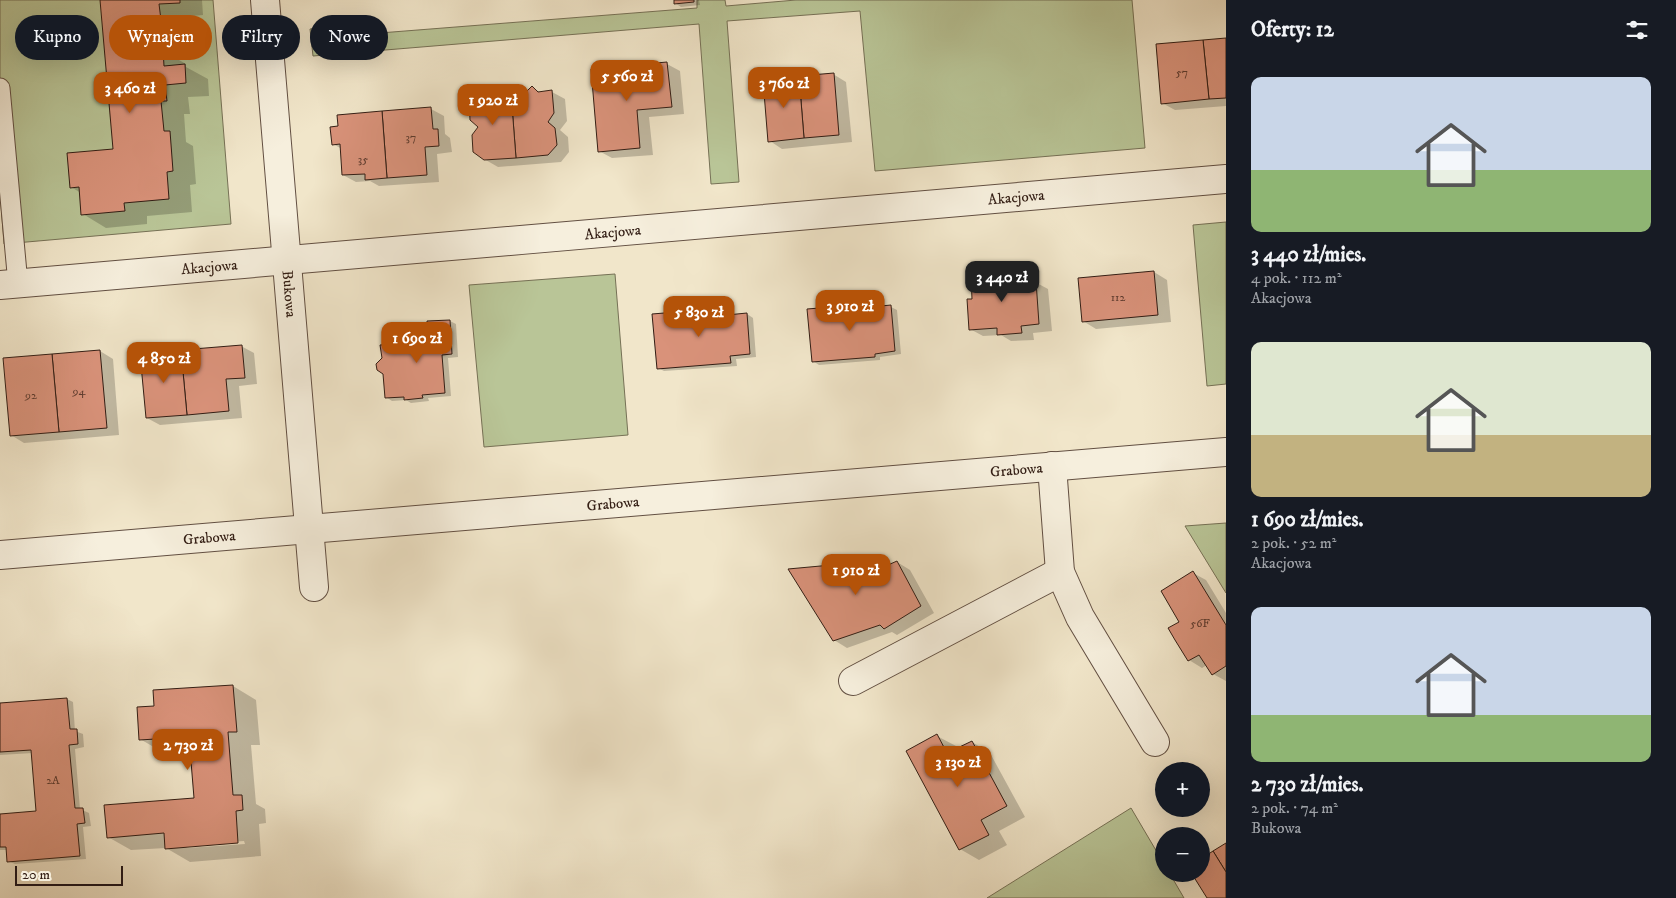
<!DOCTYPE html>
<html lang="pl">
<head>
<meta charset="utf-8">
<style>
  :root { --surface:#171b24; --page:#20242c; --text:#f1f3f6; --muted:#9ea1a6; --accent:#b45309 }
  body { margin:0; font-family:"IM FELL DW Pica",serif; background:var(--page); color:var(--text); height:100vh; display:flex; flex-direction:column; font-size:19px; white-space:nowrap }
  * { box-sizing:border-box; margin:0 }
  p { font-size:16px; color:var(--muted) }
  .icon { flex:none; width:28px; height:28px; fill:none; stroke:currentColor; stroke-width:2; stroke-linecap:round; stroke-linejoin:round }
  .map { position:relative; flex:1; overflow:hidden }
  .drawer { display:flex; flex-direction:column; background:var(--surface); width:450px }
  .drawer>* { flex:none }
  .guide { position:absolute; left:15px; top:15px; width:475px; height:45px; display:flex; gap:10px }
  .controls { position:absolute; left:1155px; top:762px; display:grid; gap:10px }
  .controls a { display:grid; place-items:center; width:55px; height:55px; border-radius:50%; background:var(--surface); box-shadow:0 5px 20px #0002; font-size:25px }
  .scale { position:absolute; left:15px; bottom:12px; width:108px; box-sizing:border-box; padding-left:5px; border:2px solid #321d14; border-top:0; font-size:14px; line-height:18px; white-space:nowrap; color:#321d14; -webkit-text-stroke:4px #f6efdd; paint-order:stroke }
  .price { position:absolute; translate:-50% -42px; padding:0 11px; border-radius:10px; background:var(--accent); color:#fff; font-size:16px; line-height:32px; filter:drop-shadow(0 1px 2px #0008) }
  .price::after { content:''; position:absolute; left:50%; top:30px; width:15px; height:11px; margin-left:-8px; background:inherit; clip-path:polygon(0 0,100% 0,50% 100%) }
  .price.current { background:#222; color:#fff }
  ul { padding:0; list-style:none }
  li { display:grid; align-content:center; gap:10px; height:265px; padding:0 25px }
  li span { display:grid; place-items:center; height:155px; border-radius:10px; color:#555 }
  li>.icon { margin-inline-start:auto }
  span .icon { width:90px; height:90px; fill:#fffc; stroke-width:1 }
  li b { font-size:21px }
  h2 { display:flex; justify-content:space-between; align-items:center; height:60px; padding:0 25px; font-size:21px }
  .tag { padding:0 18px; border-radius:22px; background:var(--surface); box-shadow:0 5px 20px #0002; font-size:18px; line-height:45px }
  .tag.current { background:var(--accent); color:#fff }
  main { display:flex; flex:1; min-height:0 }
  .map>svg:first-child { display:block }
  .green { fill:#b9c597; stroke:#767156 }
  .shadow { fill:#0003; fill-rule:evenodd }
  .building { fill:#d9927a; stroke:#321d14 }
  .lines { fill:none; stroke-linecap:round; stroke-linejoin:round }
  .lane-casing { stroke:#624f42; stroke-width:21 }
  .street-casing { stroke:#624f42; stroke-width:30 }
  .lane { stroke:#f6efdd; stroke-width:19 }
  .street { stroke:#f6efdd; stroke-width:28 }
  .labels { text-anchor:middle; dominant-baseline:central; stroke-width:4; stroke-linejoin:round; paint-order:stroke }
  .number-label { font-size:12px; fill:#5c3a2e }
  .street-label { font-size:15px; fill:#321d14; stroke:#f6efdd }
</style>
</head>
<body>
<main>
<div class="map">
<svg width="1226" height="898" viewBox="0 0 1226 898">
  <rect width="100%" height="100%" fill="#f1e6ca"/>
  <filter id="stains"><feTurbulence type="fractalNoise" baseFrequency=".004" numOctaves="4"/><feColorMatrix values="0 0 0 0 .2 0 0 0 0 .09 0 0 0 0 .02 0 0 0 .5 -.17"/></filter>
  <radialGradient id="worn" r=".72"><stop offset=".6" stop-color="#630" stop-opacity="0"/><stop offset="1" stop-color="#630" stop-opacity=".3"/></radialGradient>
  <!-- green -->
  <g class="green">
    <path d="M0 0H213L231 224 4 244 0 192Z"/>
    <path d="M697 0H725L726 6 796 0H1132L1145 148 875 171 860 11 727 21 739 182 711 184 699 24 313 56 310 29 366 25 367 34 697 8Z"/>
    <path d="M1226 222V384L1207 386 1193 225Z"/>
    <path d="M615 274 628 435 484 447 469 285Z"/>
    <path d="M1226 523V593L1185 526Z"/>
    <path d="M1131 808 1164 864V874H1170L1184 898H987Z"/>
  </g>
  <!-- shadow -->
  <g class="shadow">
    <path d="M101 0H202L203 15 182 17 184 33H177L179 60 186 64V67L208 79 209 96 188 97 190 114H184L186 142 193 146 196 184 190 185 192 212 147 216V224L106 228 83 214 81 193 71 187 114 150Z"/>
    <path d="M675 0H699L700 5 681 7 675 3Z"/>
    <path d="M1226 40V106L1175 110 1162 103Z"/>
    <path d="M667 64 680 71 684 114 649 117 653 155 612 158 599 151 592 70Z"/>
    <path d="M833 74 846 82 852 142 782 149 770 141Z"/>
    <path d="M532 87 541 93 552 92 565 99 567 121 560 130 568 137 569 152 561 162 498 167 484 159 480 127 483 98 488 91 498 96 527 94Z"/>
    <path d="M431 109 444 116 445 134 450 138 452 152 437 154 439 182 379 186 370 181 356 182 343 175 342 149 333 144Z"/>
    <path d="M1154 272 1167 280 1171 322 1096 329 1083 321 1080 279Z"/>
    <path d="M1017 274 1030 282H1035L1048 289 1052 331 1033 333 1034 340 1011 341 1001 335 983 336 970 329 973 300Z"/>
    <path d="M870 305 875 308 891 307 897 310 901 354 880 357V360L819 365 813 361Z"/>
    <path d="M726 310 732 313V316L747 314 753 318 756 357 736 359 737 366 664 371 658 368Z"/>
    <path d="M450 321 456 324 458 357 448 358 451 396 428 398 429 401 411 403 406 400 392 401 386 397 430 342Z"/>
    <path d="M241 346 254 353 257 384 239 386 242 418 160 425 147 418Z"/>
    <path d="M100 351 113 359 119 435 24 443 11 435Z"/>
    <path d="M897 562 910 570 934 613 897 635 892 632 847 648 834 640 888 566Z"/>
    <path d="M1193 573 1206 580 1226 613V681L1213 674 1207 665 1202 668 1189 660 1181 622Z"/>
    <path d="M233 686 256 700 260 745H251L256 804 265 809 266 823 259 824 261 856 190 862 166 848 131 850 108 837 195 799 192 751 164 753 140 739 155 707ZM244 841 245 844 187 848 183 846Z"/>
    <path d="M67 699 73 702 75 731 83 734 84 747 75 749 80 809 89 813 91 826 83 827 86 859 15 864 8 861 7 850H0V815L37 812 33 753 0 755V704Z"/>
    <path d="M937 736 956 746 957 750 972 742 990 753 1025 817 999 831 1007 845 979 860 960 849Z"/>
  </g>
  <!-- building -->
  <g class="building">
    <path d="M100 0H180V3L159 4 161 20 154 21 156 50 163 49 164 66 185 64 186 83 165 85 167 101H161L164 131H170L173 171 167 172 169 199 124 203 125 211 81 215 79 187 70 188 67 153 113 149Z"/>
    <path d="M674 0H694V2L674 4Z"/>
    <path d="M1226 38V98L1209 99 1203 40Z"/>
    <path d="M1203 40 1209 99 1161 104 1156 44Z"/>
    <path d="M667 62 672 107 637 110 640 148 598 152 591 69Z"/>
    <path d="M834 73 839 135 804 138 799 76Z"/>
    <path d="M799 76 804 138 768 142 763 80Z"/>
    <path d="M532 86 538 92 552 90 554 113 548 122 555 128 557 145 548 155 516 158 511 93 526 92Z"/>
    <path d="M488 89 495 95 511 93 516 158 484 160 473 152 472 135 478 127 470 120 469 97 482 96Z"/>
    <path d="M431 107 433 129H438L439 146 425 147 427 175 387 178 382 111Z"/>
    <path d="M382 111 387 178 365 180V174L342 175 340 144 332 145 330 127 338 126 337 115Z"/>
    <path d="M1154 271 1158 315 1082 322 1078 278Z"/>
    <path d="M1017 272 1018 282 1036 281 1039 324 1021 326 1022 333 997 335V328L969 330 967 299H972L971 276Z"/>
    <path d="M870 304 871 307 891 305 895 351 875 354V357L812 362 807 309Z"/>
    <path d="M726 308 727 315 747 313 750 354 730 356 731 363 657 369 652 314Z"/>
    <path d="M450 320 452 354 442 355 445 393 422 395 423 398 404 400V397L385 398 383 374 377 370 376 364 382 358 380 345 428 341 427 321Z"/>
    <path d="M242 345 245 378 226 379 229 411 187 415 181 350Z"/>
    <path d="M100 350 107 428 59 432 52 354Z"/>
    <path d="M181 350 187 415 146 418 140 354Z"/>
    <path d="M52 354 59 432 10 436 3 358Z"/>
    <path d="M897 561 921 606 884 629 880 625 833 641 788 569 864 562 888 565Z"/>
    <path d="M1193 571 1226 625V666L1212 675 1199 655 1188 661 1175 640 1168 628 1179 622 1161 591Z"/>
    <path d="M233 685 237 732H228L233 795H242L243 810 236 811 238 843 165 849 164 833 107 838 104 805 194 798 189 737 139 740 137 707 154 706 153 690Z"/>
    <path d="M67 698 70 729H77L78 744 69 745 75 808H83L85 823 77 824 80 856 7 862 6 847H0V814L36 811 31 750 0 752V703Z"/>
    <path d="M937 734 947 753 972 741 1007 806 981 820 989 835 959 850 906 751Z"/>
    <path d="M1226 843V872L1213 851Z"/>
    <path d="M1213 851 1226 872V898H1207L1192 874H1201V859Z"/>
  </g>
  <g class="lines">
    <!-- lane casing -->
    <g class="lane-casing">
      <path id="lane" d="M0 88 18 284"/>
    </g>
    <!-- street casing -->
    <g class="street-casing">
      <g id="street">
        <path id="s1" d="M265 0 314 587"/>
        <path id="s2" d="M0 285 1226 179"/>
        <path d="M1052 466 1060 572 1080 617 1155 742"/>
        <path id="s3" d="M0 555 1226 452"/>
        <path d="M853 681 1060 572"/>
      </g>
    </g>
    <!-- lane -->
    <use href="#lane" class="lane"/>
    <!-- street -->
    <use href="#street" class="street"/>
  </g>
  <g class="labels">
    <!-- number labels -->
    <g class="number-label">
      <text x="1182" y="72">57</text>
      <text x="411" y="137">37</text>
      <text x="363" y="159">35</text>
      <text x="1118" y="297">112</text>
      <text x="79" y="391">94</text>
      <text x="31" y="395">92</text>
      <text x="1200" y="623">56F</text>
      <text x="53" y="780">2A</text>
    </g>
    <!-- street labels -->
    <g class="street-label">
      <text stroke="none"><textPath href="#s2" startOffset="1020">Akacjowa</textPath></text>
      <text stroke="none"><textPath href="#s2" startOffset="615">Akacjowa</textPath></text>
      <text stroke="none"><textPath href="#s2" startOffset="210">Akacjowa</textPath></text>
      <text stroke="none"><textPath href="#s1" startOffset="295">Bukowa</textPath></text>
      <text stroke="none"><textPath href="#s3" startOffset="1020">Grabowa</textPath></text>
      <text stroke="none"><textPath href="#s3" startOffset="615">Grabowa</textPath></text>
      <text stroke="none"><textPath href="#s3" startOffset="210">Grabowa</textPath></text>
    </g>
  </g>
  <rect width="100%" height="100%" filter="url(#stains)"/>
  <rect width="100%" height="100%" fill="url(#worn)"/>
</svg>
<div class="controls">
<a>+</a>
<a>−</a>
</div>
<div class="scale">20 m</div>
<b class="price" style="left:627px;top:102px">5 560 zł</b>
<b class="price" style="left:784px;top:109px">3 760 zł</b>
<b class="price" style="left:130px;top:114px">3 460 zł</b>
<b class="price" style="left:493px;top:126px">1 920 zł</b>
<b class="price current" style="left:1002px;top:303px">3 440 zł</b>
<b class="price" style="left:850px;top:332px">3 910 zł</b>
<b class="price" style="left:699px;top:338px">5 830 zł</b>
<b class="price" style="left:417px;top:364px">1 690 zł</b>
<b class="price" style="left:164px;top:384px">4 850 zł</b>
<b class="price" style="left:856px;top:596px">1 910 zł</b>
<b class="price" style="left:188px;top:771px">2 730 zł</b>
<b class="price" style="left:958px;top:788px">3 130 zł</b>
<div class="guide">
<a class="tag">Kupno</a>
<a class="tag current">Wynajem</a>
<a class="tag">Filtry</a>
<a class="tag">Nowe</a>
</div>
</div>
<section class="drawer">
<h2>Oferty: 12<svg class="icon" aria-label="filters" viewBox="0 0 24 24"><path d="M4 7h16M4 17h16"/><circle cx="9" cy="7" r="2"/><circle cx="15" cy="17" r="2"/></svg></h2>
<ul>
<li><span style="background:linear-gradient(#c9d6e8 60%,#8fb573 0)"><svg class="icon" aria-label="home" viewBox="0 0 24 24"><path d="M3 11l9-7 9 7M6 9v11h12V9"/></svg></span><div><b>3 440 zł/mies.</b><p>4 pok. · 112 m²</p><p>Akacjowa</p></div></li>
<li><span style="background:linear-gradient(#dfe7d0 60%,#c2b280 0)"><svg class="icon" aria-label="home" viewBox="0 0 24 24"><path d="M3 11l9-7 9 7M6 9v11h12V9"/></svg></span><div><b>1 690 zł/mies.</b><p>2 pok. · 52 m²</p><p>Akacjowa</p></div></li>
<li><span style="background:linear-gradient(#c9d6e8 70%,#8fb573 0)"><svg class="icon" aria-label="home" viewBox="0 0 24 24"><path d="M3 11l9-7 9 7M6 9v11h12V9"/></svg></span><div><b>2 730 zł/mies.</b><p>2 pok. · 74 m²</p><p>Bukowa</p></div></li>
</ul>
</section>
</main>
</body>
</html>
